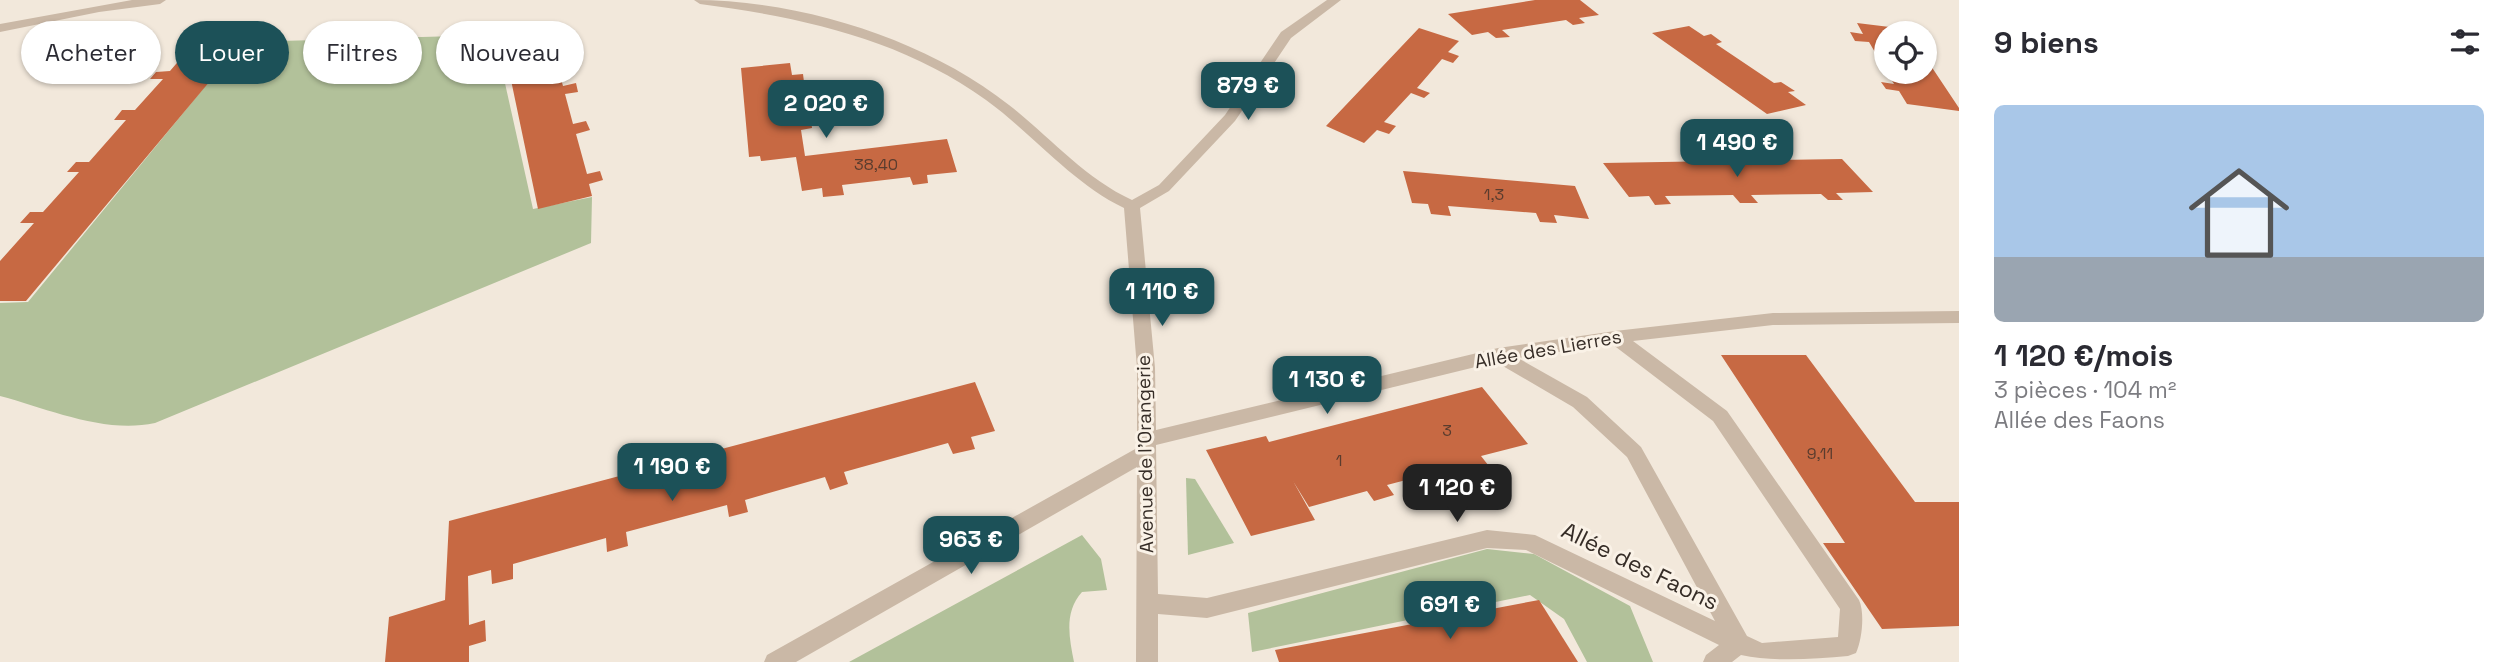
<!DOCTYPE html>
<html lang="fr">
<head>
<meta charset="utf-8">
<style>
  :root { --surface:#fff; --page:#f2f2f3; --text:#2b2b33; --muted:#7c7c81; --accent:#1c5158 }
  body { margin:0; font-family:"Space Grotesk",sans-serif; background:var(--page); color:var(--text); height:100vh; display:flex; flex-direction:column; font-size:26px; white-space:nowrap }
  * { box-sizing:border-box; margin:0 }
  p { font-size:23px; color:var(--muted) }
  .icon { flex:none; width:38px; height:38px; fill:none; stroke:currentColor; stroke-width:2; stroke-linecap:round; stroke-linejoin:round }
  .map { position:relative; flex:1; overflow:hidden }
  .details { display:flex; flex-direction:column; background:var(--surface); width:560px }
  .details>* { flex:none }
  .banner { position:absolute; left:21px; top:21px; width:665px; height:63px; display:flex; gap:14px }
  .fabs { position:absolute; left:1874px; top:21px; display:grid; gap:14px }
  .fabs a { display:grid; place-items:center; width:63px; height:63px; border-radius:50%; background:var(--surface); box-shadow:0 2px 5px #0004; font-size:35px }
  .price { position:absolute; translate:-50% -60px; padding:0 16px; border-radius:14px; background:var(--accent); color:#fff; font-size:23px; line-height:46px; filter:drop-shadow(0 2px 4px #0008) }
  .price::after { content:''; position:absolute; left:50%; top:42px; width:21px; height:16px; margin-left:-10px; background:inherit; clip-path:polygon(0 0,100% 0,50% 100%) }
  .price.on { background:#222; color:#fff }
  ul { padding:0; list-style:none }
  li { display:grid; align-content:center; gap:14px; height:371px; padding:0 35px }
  li span { display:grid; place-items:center; height:217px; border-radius:10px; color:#555 }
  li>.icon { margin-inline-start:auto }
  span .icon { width:126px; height:126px; fill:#fffc; stroke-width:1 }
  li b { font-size:30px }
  h2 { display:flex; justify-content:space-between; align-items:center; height:84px; padding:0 35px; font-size:30px }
  .tag { padding:0 24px; border-radius:32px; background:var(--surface); box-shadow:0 2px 5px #0004; font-size:24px; line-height:63px }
  .tag.on { background:var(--accent); color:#fff }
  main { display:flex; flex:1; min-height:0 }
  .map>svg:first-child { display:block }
  .green { fill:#b2c19a }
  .building { fill:#c76943 }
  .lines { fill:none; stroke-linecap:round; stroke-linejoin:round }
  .minor { fill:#cab8a6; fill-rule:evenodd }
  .labels { text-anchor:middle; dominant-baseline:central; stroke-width:6; stroke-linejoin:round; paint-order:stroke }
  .number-label { font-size:16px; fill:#5a3c2e }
  .street-label { font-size:19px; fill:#362d27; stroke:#faf2e7 }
  .near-street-label { font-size:23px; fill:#362d27; stroke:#faf2e7 }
</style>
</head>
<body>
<main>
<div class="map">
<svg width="1959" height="662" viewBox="0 0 1959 662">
  <rect width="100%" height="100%" fill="#f2e8db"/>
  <!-- green -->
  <g class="green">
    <path d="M525 34 496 43 533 209 592 197 591 243 155 423C104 434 49 409 0 396V303L28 302 230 56 215 53 243 42Z"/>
    <path d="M1186 478 1195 479 1234 543 1188 555Z"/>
    <path d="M1082 535 1101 559 1107 590 1082 592C1064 612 1069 637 1074 662H849Z"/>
    <path d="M1487 549 1534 554 1630 606 1653 662H1587L1564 619 1530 595 1252 652 1248 613Z"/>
  </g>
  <!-- building -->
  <g class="building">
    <path d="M1535 0H1580L1599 15 1579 18 1585 23 1573 25 1566 20 1502 30 1510 37 1496 38 1488 32 1472 35 1448 14Z"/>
    <path d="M1857 23 1906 29 1909 33H1886V71L1869 42 1855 41 1850 32 1863 34Z"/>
    <path d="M1689 26 1704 36 1711 34 1722 42 1716 44 1774 83 1781 82 1795 91 1788 92 1806 105 1767 114 1652 33Z"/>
    <path d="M1419 28 1459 41 1448 52 1459 56 1453 63 1442 59 1417 88 1430 93 1424 98 1411 93 1384 122 1396 126 1389 134 1377 130 1364 143 1326 126Z"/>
    <path d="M548 32 552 46 562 43 565 52 554 54 563 86 576 83 578 92 565 94 573 124 586 121 590 130 576 134 587 174 600 171 603 180 589 184 592 196 538 209 503 42Z"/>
    <path d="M231 56 26 301H0V261L34 223H20L30 212H43L79 172H67L76 162H89L126 120H114L122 110H135L163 79H150L156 72 170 71 182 57Z"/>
    <path d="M1925 57 1959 108V111L1907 104 1899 91 1886 89 1881 82 1894 84 1887 72H1925Z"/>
    <path d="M790 63 792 75 803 74 804 82 793 83 799 122 811 120 812 128 801 130 805 156 947 139 957 172 927 175 928 183 913 185 910 177 842 185 844 195 823 197 822 188 802 191 796 157 761 161 760 156 749 157 741 68Z"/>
    <path d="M1842 159 1873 192 1836 193 1843 200H1828L1821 194 1751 195 1758 203H1740L1733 195 1665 196 1671 204 1655 205 1649 196 1629 197 1603 163Z"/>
    <path d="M1403 171 1575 186 1589 219 1554 215 1557 223 1540 222 1536 213 1448 206 1451 216 1431 214 1428 204 1412 203Z"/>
    <path d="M1721 355H1806L1915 502H1959V626L1882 629 1823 543H1845Z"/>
    <path d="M975 382 995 431 971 437 975 449 953 454 948 443 844 472 848 484 830 490 825 477 745 500 748 512 729 517 727 505 626 532 628 546 607 552 606 538 513 564V579L492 584 491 570 468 576 469 625 485 620 486 641 469 646V662H385L389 617 445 600 449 521Z"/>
    <path d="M1482 387 1528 444 1481 456 1492 470 1471 475 1463 465 1387 485 1394 495 1374 501 1367 491 1309 507 1293 481 1315 520 1251 536 1206 450 1266 436 1269 442Z"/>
    <path d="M1539 600 1578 662H1279L1275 650Z"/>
  </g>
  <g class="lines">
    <!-- minor -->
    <g class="minor">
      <path d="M132 0H166L160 4 99 12 0 32V24Z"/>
      <path d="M694 0C800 0 926 39 1009 105 1050 137 1084 178 1132 200L1159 185 1225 115 1281 32 1327 0H1341L1291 38 1235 121 1169 191 1140 208 1155 368 1156 430 1498 348 1615 331 1773 313 1959 311V323L1773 325 1633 341 1727 411 1859 600C1865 613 1862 640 1856 653L1848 656C1814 659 1773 662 1741 655L1732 662H1703L1706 655 1719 645 1526 550 1487 548 1207 618 1158 614V662H1136L1137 467 796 662H764L767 655 1137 448V368L1124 208C1071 182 1034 135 986 100 902 39 801 17 700 4ZM1612 344 1713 421 1840 609 1838 637 1762 643 1747 636 1641 447 1587 397 1518 358ZM1496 362 1573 407 1627 457 1715 621 1535 535 1487 530 1207 598 1158 594 1156 445Z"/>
    </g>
  </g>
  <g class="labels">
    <!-- number labels -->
    <g class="number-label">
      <text x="876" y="164">38,40</text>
      <text x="1494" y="194">1,3</text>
      <text x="1447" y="430">3</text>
      <text x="1820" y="453">9,11</text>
      <text x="1339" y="460">1</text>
    </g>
    <!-- street labels -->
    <g class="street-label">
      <text transform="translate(1548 349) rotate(-10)">Allée des Lierres</text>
      <text transform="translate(1145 454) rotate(-91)">Avenue de l'Orangerie</text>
    </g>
    <!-- near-street labels -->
    <g class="near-street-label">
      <text transform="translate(1640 566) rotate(26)">Allée des Faons</text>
    </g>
  </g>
</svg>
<div class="fabs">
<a><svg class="icon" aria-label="locate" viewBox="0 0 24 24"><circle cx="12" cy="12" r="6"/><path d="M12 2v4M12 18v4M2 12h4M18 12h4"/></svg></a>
</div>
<b class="price" style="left:1248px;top:122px">879 €</b>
<b class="price" style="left:826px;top:140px">2 020 €</b>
<b class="price" style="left:1737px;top:179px">1 490 €</b>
<b class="price" style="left:1162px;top:328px">1 110 €</b>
<b class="price" style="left:1327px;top:416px">1 130 €</b>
<b class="price" style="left:672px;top:503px">1 190 €</b>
<b class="price on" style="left:1457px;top:524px">1 120 €</b>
<b class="price" style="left:971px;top:576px">963 €</b>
<b class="price" style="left:1450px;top:641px">691 €</b>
<div class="banner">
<a class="tag">Acheter</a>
<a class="tag on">Louer</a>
<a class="tag">Filtres</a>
<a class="tag">Nouveau</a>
</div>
</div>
<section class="details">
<h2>9 biens<svg class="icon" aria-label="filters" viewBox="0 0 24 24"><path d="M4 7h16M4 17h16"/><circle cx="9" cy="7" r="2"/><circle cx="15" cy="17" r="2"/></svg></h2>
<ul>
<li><span style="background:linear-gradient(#a9c7e8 70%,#9aa5b1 0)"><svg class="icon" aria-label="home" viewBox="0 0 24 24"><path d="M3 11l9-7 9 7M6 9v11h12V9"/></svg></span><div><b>1 120 €/mois</b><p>3 pièces · 104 m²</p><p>Allée des Faons</p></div></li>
</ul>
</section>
</main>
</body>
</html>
